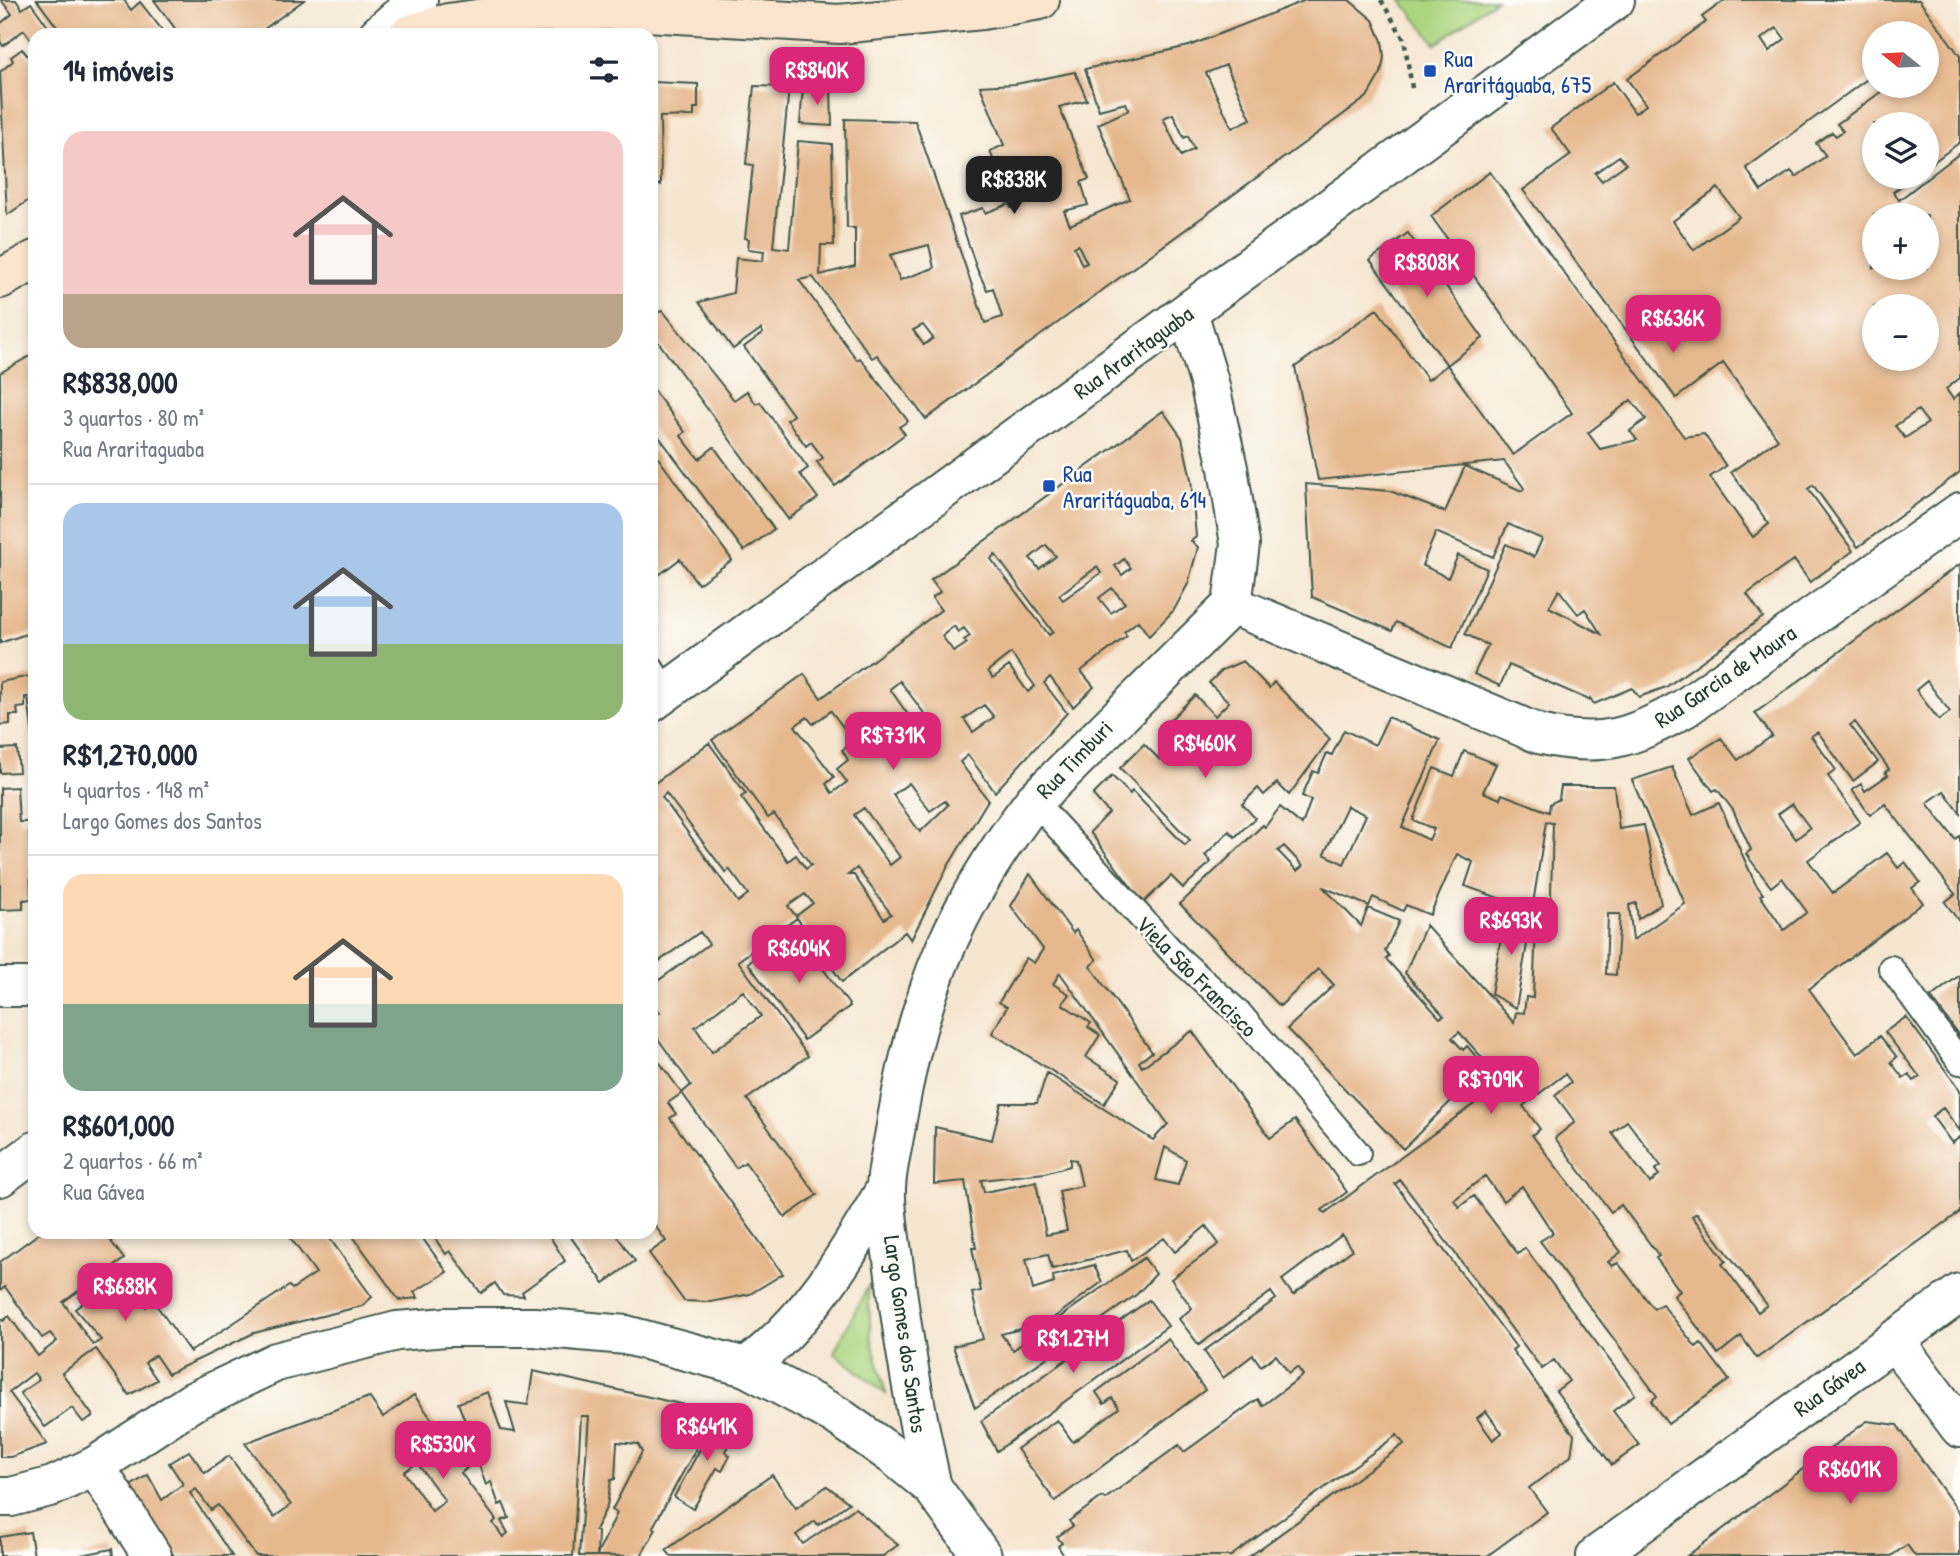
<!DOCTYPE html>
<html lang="pt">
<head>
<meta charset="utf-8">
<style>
  :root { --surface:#fff; --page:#f2f2f3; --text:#1f2937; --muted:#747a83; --line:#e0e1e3; --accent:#db2777 }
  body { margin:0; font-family:"Patrick Hand",sans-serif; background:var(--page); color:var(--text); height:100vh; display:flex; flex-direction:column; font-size:26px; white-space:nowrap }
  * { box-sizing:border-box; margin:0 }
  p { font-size:23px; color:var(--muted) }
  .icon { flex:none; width:38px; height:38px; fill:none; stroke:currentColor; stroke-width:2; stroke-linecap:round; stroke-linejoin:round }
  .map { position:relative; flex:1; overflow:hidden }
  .side { position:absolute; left:28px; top:28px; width:630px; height:1211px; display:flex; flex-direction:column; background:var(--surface); border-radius:21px; box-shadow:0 4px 10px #0003 }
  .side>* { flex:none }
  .needle { width:46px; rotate:288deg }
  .fabs { position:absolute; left:1862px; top:21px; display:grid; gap:14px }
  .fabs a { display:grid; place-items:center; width:77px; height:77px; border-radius:50%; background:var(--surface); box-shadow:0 4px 10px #0003; font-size:35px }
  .price { position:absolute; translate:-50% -60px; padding:0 16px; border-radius:14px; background:var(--accent); color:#fff; font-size:23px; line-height:46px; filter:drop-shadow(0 2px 4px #0008) }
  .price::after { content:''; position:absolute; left:50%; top:42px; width:21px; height:16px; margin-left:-10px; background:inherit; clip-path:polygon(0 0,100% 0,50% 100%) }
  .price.active { background:#222; color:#fff }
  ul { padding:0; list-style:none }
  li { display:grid; align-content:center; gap:14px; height:371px; padding:0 35px }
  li+li { border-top:2px solid var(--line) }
  li span { display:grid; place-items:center; height:217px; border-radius:21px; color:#555 }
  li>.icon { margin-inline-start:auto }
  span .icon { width:126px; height:126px; fill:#fffc; stroke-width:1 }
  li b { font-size:30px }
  h2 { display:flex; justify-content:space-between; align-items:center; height:84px; padding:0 35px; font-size:30px }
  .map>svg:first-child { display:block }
  .green { fill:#acd580; stroke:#66895a; stroke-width:2 }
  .building { fill:#e6b88d; fill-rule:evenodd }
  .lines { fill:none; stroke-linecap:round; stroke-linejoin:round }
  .service-casing { stroke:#3f564b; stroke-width:28 }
  .minor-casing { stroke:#3f564b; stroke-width:42 }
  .tertiary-casing { stroke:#3f564b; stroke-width:42 }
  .secondary-casing { stroke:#3f564b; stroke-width:42 }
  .path { stroke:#3f564b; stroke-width:4.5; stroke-dasharray:5 5; stroke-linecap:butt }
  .service { stroke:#fff; stroke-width:24 }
  .minor { stroke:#fff; stroke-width:38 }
  .tertiary { stroke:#fff; stroke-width:38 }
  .secondary { stroke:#fbe5cf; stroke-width:38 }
  .transit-dot { fill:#1a4fb4; stroke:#fdfcf7; stroke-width:2.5 }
  .labels { text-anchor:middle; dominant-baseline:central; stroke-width:5; stroke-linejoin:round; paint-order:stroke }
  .transit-label { font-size:23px; fill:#164399; stroke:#fdfcf7; text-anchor:start }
  .street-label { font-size:23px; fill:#1f3d34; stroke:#fdfcf7 }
</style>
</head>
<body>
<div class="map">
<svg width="1960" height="1556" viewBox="0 0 1960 1556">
  <rect width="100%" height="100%" fill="#fdfcf7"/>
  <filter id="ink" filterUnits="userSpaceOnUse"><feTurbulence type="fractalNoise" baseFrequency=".0143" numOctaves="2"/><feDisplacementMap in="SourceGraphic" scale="14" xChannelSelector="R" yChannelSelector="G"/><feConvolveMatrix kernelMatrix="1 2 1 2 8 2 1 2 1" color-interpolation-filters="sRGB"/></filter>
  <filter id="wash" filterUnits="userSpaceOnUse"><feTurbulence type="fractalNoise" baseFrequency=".00686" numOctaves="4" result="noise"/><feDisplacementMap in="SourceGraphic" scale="28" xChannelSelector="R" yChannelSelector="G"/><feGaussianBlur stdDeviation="1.57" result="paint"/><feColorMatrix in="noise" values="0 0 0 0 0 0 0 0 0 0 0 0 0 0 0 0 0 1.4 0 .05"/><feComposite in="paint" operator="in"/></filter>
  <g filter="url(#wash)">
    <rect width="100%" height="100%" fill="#f5e6d0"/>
    <!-- green -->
    <g class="green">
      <path d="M1401 0H1496L1436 44Z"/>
      <path d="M868 1286 871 1336 886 1394 834 1352Z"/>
    </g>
    <g id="blocks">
      <!-- building -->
      <g class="building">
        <path d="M1 0H16L22 9 31 3 49 28 35 35 32 41 24 30 3 46 0 41V24L12 14Z"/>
        <path d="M37 0H124L131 10 140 2 166 35H63Z"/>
        <path d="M154 0H304L256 35H180Z"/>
        <path d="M1306 0H1349L1373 20 1382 41 1384 57 1381 73 1367 97 926 419 877 355 872 358 813 277 799 280 857 360 860 358 908 421 899 427 905 434 835 486 817 462 823 458 811 442 806 446 787 420 793 415 744 347 763 333 761 329 733 349 699 302 733 293 736 258 763 261 764 251 748 249 749 239 745 238 753 165 746 164 754 86 789 87 773 247 789 249 798 141 832 144 834 245H821L820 275 855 266V228H847L845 119 915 121 985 323 1002 317 993 288 987 290 977 269 959 216 983 208 985 213 1009 204 1011 208 1028 202 1025 193 1008 199 990 151 1004 145 980 86 1016 84 1075 72 1087 100 1059 107 1089 179 1081 182 1088 205 1064 211 1070 225 1130 199 1098 124 1129 110 1126 103 1099 110 1085 69 1189 46ZM1226 65 1251 119 1232 128 1206 73ZM1173 114 1184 138 1188 136 1194 149 1181 156 1163 118ZM1050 177 1055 189 1039 196 1035 183ZM929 245 934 268 900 280 890 255ZM1078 245 1087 263 1082 265 1074 247ZM923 325 933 338 924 345 913 330Z"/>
        <path d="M1725 0H1919L1960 56V142L1927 167V124H1874V177H1914L1893 192 1899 200 1960 153V378L1946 389 1953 399 1960 393V472L1858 547 1813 485 1808 489 1853 551 1810 582 1794 560 1747 594 1763 617 1666 687 1639 697 1632 688 1594 704 1590 698 1589 700 1509 665 1500 686 1474 674 1488 645 1465 634 1506 544 1534 557 1542 539 1508 524 1493 557 1436 532 1422 565 1448 578 1458 555 1487 569 1452 648 1396 622 1392 631 1312 597 1306 484 1390 491 1445 512 1465 466 1522 491 1524 488 1504 461 1318 480 1295 367 1377 309 1428 380 1447 365 1513 455 1572 413 1431 216 1490 172 1684 437 1704 434 1726 466 1710 477 1753 537 1769 524 1731 472 1778 439 1723 363 1676 398 1523 190 1571 155 1551 128 1613 82 1635 113 1646 105 1627 79 1706 22 1702 17ZM1777 28 1785 39 1769 51 1761 39ZM1874 33H1927V86H1889L1837 124 1843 131 1836 136 1832 132 1816 143 1826 156 1796 177 1791 171 1761 191 1746 168 1874 74ZM1619 156 1626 164 1602 181 1595 173ZM1718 188 1739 217 1694 250 1673 221ZM1874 215H1927V268H1874ZM1874 306H1927V359H1874ZM1631 400 1646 419 1630 431 1637 440 1600 449 1588 433ZM1918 410 1928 423 1905 438 1895 426ZM1559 590 1578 614 1585 609 1601 634 1549 607Z"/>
        <path d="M22 49 31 60 35 57V196L7 215 0 72 13 61 11 57Z"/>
        <path d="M651 82 698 84V108H694V116L660 117 661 185H651Z"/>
        <path d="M803 87 831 88 832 126 800 124Z"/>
        <path d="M1408 233 1483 338 1447 365 1370 260Z"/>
        <path d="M663 311 734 400 747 391 756 404 760 402 808 468 800 474 818 498 788 519 651 332V314Z"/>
        <path d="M35 353V421L32 422 35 434V631L0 643V373Z"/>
        <path d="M651 387 685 432 681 436 699 459 714 447 774 529 744 551 651 426Z"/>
        <path d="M1163 411 1182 438 1191 479 1196 537 1191 541 1198 547 1188 584 1174 610 1149 636 1138 621 1124 632 1127 636 1081 671 1094 687 1073 707 1050 677 1044 683 1067 713 995 792 968 755 960 762 988 800 947 868 911 940 905 932 842 982 797 918 738 961 808 1056 747 1099 817 1195 785 1217 745 1162 736 1168 682 1093 691 1085 651 1029V1019L660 1012 651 1001V968L659 980 709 944 700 932 651 967V893L655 890 651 885V786L709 743 746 794 741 797 788 861 796 855 806 869 811 865 774 814 768 818 712 740 804 674 821 698 880 655 941 610 932 598 940 592 931 580ZM1046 545 1056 556 1039 569 1030 558ZM995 554 1053 632 1049 635 991 559ZM1124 559 1131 568 1122 575 1115 566ZM1097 567 1101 573 1063 600 1059 595ZM1112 588 1125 603 1111 613 1099 598ZM954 626 958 632 964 628 970 636 964 640 967 643 954 652 942 636ZM1011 653 1035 686 1028 692 1009 666 993 678 988 671ZM900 681 932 724 920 732 890 689ZM984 705 994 717 973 732 964 719ZM831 711 854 742 842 750 848 760 837 769 847 782 832 793 826 784 834 777 795 726 807 717 813 724ZM909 783 930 811 945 801 948 805 920 832 893 795ZM666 793 726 873 729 869 748 894 738 902 662 797ZM864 808 900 857 890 865 854 815ZM857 868 891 914 884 919 854 875H848ZM805 894 813 903 796 916 788 906ZM743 991 761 1016 712 1052 695 1027Z"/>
        <path d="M651 448 732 560 698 584 680 559 651 581Z"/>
        <path d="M1960 564V813L1944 791 1927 803 1955 839 1960 835V923L1945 902 1955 894 1885 804 1870 815 1852 790 1861 784 1865 791 1888 775 1885 772 1889 769 1855 722 1850 725 1878 762 1853 781 1818 732 1811 736 1836 770 1828 776 1860 822 1808 860 1833 893 1887 853 1898 868 1905 862 1920 882 1912 888 1923 903 1809 989 1857 1054 1880 1036 1897 1057 1891 1062 1903 1078 1909 1074 1914 1081 1920 1077 1885 1032 1906 1017 1960 1090V1131L1943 1108 1932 1116 1952 1143 1960 1137V1212L1757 1358 1741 1336 1718 1354 1674 1296 1680 1291 1656 1258 1659 1256 1621 1205 1611 1212 1555 1138 1575 1122 1555 1095 1571 1082 1565 1074 1523 1106 1540 1129 1532 1135 1621 1252 1608 1262 1612 1266 1618 1263 1654 1309 1662 1304 1696 1347 1701 1343 1729 1380 1668 1424 1651 1401 1657 1396 1540 1241 1553 1233 1522 1186 1503 1201 1485 1176 1454 1200 1459 1207 1474 1196 1518 1254 1525 1248 1635 1394 1613 1411 1639 1445 1612 1465 1556 1391 1569 1381 1554 1360 1542 1369 1400 1180 1395 1184 1516 1347 1512 1350 1574 1435 1571 1456 1529 1488 1547 1512 1487 1556H1250L1404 1444 1397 1435 1231 1556H1064L1058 1546 1062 1543 1057 1537 1073 1526 1069 1521 1102 1497 1105 1499 1179 1445 1184 1452 1258 1399 1262 1406 1303 1375 1297 1367 1289 1373 1276 1355 1261 1366 1253 1355 1223 1378 1204 1351 1276 1299 1271 1292 1199 1345 1179 1319 1192 1308 1171 1279 1219 1244 1206 1226 1175 1252 1164 1238 1131 1261 1127 1250 1052 1269 1048 1254 1026 1259 1033 1290 1054 1283 1053 1276 1094 1265 1102 1282 1048 1322 1001 1334 1013 1350 1144 1258 1156 1274 1136 1295 975 1408 953 1346 983 1339 972 1293 981 1291 972 1248H976L965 1181 934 1184 935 1127 992 1140 1001 1103H1037L1047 1073 1153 1140 1168 1124 1060 973 1053 984 1069 994 1062 1004 1091 1023 1088 1027 1100 1035 1086 1057 1120 1079 1104 1104 992 1033 1007 1007 999 1002 1026 958 1034 963 1043 949 1011 906 1030 874 1073 933 1076 930 1097 960 1090 966 1152 1052 1139 1062 1142 1067 1192 1031 1270 1138 1295 1120 1347 1192 1322 1210 1325 1213 1504 1082 1459 1032 1452 1038 1463 1050 1467 1046 1485 1067 1403 1149 1287 1029 1334 985 1319 969 1280 1006 1180 904 1263 825 1265 827 1280 807 1302 825 1311 800 1302 796 1313 771 1318 773 1327 753 1332 755 1344 730 1375 745 1388 717 1440 740 1402 827 1429 840 1434 829 1413 820 1434 768 1454 776 1464 751 1496 764 1483 792 1500 799 1502 794 1549 812 1550 804 1559 799 1561 786H1614L1619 829 1644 825 1661 904 1638 919 1636 903 1629 905 1633 940 1685 904 1632 780 1672 767 1693 815 1719 803 1755 883 1763 894 1760 895 1784 930 1807 912 1782 878 1771 887 1746 854 1751 850 1733 810 1717 789 1713 791 1689 758 1721 738 1738 760 1772 736 1755 713ZM1927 681 1950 712 1939 720 1916 690ZM1792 804 1810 828 1796 839 1778 814ZM1347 806 1366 815 1344 864 1324 854ZM1546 822 1553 823 1550 929 1536 927 1533 998 1526 997 1524 1013 1516 1012 1514 1023 1426 925 1405 973 1444 1016 1440 1018 1386 959 1389 956 1385 951 1399 921 1368 908 1361 926 1323 887 1369 906 1373 897 1403 911 1406 905 1430 915 1457 854 1473 862 1465 886 1532 910ZM1284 846 1303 866 1297 871 1278 851ZM1608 914H1620L1616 975 1606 974ZM1627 1121 1661 1166 1655 1170 1659 1175 1650 1183 1612 1133ZM1165 1147 1186 1160 1178 1185 1156 1180ZM1070 1159 1076 1160 1082 1186 1059 1191 1067 1231 1046 1235 1036 1182 984 1192 981 1180 1045 1173 1070 1166ZM1697 1213 1767 1305 1758 1312 1722 1264 1726 1261 1692 1216ZM1342 1235 1352 1250 1293 1295 1282 1280ZM1486 1411 1502 1433 1493 1440 1477 1418Z"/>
        <path d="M1243 661 1269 688 1274 682 1330 739 1289 795 1277 783 1264 795 1258 788 1242 804 1255 818 1235 837 1229 831 1205 855 1211 862 1183 888 1171 876 1143 903 1090 832 1109 813 1093 795 1112 776 1130 794 1132 791 1185 845 1190 840 1120 768 1144 744 1160 760 1181 741 1165 725 1195 695 1215 716 1229 702 1209 683 1222 670Z"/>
        <path d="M35 675V737H33L28 697H25V707L17 708 18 715H10V724L0 725V682Z"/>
        <path d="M17 748 19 772 0 773V749Z"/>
        <path d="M17 787 19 822H29L31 899 23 900V909L0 910V788Z"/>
        <path d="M35 810V827L31 828V811Z"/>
        <path d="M1506 910 1532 915 1516 1008 1491 994Z"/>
        <path d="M795 930 850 1006 804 1040 748 963Z"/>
        <path d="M1960 975V1037L1931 997Z"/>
        <path d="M660 1063 682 1093 668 1103 676 1114 670 1118 783 1274 750 1294 711 1302 684 1301 649 1253 666 1241 651 1220V1070Z"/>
        <path d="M41 1232H104L124 1259 63 1302 93 1345 101 1340 75 1309 83 1303 79 1297 109 1278 124 1300 136 1292 146 1307 154 1302 190 1352 289 1286 292 1289 316 1273 286 1232H325L372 1297 362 1306 254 1333 168 1374 155 1355 145 1363 157 1380 129 1395 96 1349 62 1373 93 1416 83 1422 72 1408 45 1427 20 1393 39 1380 34 1373 9 1392 47 1444 11 1457H0V1317L3 1321 9 1316 38 1356 57 1341 50 1333 42 1338 5 1287 0 1291V1262Z"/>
        <path d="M350 1232H418L447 1272 414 1292 418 1298 399 1300Z"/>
        <path d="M430 1232H547L565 1261 522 1292 524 1296 503 1295 495 1283 481 1293 450 1251 446 1254Z"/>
        <path d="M567 1232H614L635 1261 604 1283Z"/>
        <path d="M1149 1300 1168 1326 997 1451 981 1421Z"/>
        <path d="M1168 1339 1205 1390 1055 1501 1017 1449 1057 1420 1073 1442 1119 1408 1112 1398 1104 1404 1096 1392Z"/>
        <path d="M533 1371 685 1405 673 1430 698 1445 653 1527 656 1529 641 1556H579L589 1416H581L573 1556H256L218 1505 211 1510 196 1489 190 1493 232 1556H174L126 1489 148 1475 162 1500 183 1484 169 1463 189 1451 205 1473 229 1456 274 1517 291 1505 245 1443 369 1397 383 1417 414 1395 467 1468 461 1473 496 1520 493 1523 503 1537 508 1533 501 1521 509 1518 503 1503 499 1505 491 1482 486 1485 474 1451 469 1453 459 1424 465 1421 458 1403 488 1392 501 1430 515 1432 506 1402 528 1405ZM617 1442 638 1444 642 1452 612 1510 617 1513 597 1555 598 1532 595 1530 607 1506 611 1480 615 1479ZM417 1463 445 1501 432 1511 404 1472Z"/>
        <path d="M717 1418 739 1428 725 1451 730 1456 722 1471 717 1468 693 1509 674 1497Z"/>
        <path d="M1867 1421 1897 1425 1960 1514V1556H1915L1907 1545 1891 1556H1687Z"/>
        <path d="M772 1475 796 1508 827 1486 849 1503 818 1525 815 1521 796 1535 803 1544 855 1508 898 1545 883 1556H671L666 1550Z"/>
        <path d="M30 1532 34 1556H0V1537Z"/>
        <path d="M112 1549 113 1556H82L81 1555Z"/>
      </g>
    </g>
  </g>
  <g filter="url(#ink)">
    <use href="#blocks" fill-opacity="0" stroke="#3f564b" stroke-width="2"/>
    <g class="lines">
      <!-- service casing -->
      <g class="service-casing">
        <g id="service">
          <path d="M651 668 666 692"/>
          <path d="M1034 801 1178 958 1240 1014 1358 1153"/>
          <path d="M1891 968 1960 1062"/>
        </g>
      </g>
      <!-- minor casing -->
      <g class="minor-casing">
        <g id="minor">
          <path d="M378 35 418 0"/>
          <path d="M1232 605 1539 734C1601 749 1632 738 1685 708L1960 512"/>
          <path d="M0 987H35"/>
          <path d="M1894 1340 1960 1428"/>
          <path d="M746 1367C808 1321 848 1255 886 1188"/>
          <path d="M95 1466 152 1556"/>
          <path d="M932 1487C916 1414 903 1341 894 1267 891 1242 885 1213 886 1188 887 1165 894 1142 897 1119 919 991 955 904 1034 801L1232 605 1240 544 1228 468 1209 382 1188 312"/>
          <path d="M0 1497H11L53 1486 95 1466 192 1402 276 1362 397 1331 447 1327H534L626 1335 746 1367 836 1415 894 1456 932 1487 982 1556"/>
        </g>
      </g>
      <!-- tertiary casing -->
      <g class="tertiary-casing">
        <g id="tertiary">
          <path d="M651 703 1615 0"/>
          <path d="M0 1177 35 1151"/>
          <path d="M1596 1556 1960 1293"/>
        </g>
      </g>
      <!-- secondary casing -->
      <g class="secondary-casing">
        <g id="secondary">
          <path d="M408 35 448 23 520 13 614 10 839 24 982 10 1040 0"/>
          <path d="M0 279 35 260"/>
        </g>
      </g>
      <!-- path -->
      <path class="path" d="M1381 0 1404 39 1412 88"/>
      <!-- service -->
      <use href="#service" class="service"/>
      <!-- minor -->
      <use href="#minor" class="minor"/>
      <!-- tertiary -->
      <use href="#tertiary" class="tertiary"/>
      <!-- secondary -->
      <use href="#secondary" class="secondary"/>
    </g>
  </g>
  <!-- markers -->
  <g class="transit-dot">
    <rect x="1423" y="64" width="14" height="14" rx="3.5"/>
    <rect x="1042" y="479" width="14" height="14" rx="3.5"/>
  </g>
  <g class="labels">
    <!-- transit labels -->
    <g class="transit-label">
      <text x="1444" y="58">Rua<tspan x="1444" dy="26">Araritáguaba, 675</tspan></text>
      <text x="1063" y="473">Rua<tspan x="1063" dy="26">Araritáguaba, 614</tspan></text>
    </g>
    <!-- street labels -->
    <g class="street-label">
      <text transform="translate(1133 352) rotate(-36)">Rua Araritaguaba</text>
      <text transform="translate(1725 676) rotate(-34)">Rua Garcia de Moura</text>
      <text transform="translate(1074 759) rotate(-46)">Rua Timburi</text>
      <text transform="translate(1197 976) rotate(45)">Viela São Francisco</text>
      <text transform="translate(906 1334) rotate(82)">Largo Gomes dos Santos</text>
      <text transform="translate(1829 1387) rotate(-36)">Rua Gávea</text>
    </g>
  </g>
</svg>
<div class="fabs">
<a><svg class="needle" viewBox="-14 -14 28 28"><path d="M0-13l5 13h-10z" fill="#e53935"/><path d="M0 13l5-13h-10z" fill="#747a83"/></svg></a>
<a><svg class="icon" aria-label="layers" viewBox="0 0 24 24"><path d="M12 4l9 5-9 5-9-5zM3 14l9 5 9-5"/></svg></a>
<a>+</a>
<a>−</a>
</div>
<b class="price" style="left:817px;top:107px">R$840K</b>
<b class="price active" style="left:1014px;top:216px">R$838K</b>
<b class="price" style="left:1427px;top:299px">R$808K</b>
<b class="price" style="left:1673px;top:355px">R$636K</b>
<b class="price" style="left:893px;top:772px">R$731K</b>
<b class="price" style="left:1205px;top:780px">R$460K</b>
<b class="price" style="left:1511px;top:957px">R$693K</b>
<b class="price" style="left:799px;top:985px">R$604K</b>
<b class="price" style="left:1491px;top:1116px">R$709K</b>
<b class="price" style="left:125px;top:1323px">R$688K</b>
<b class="price" style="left:1073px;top:1375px">R$1.27M</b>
<b class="price" style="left:707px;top:1463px">R$641K</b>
<b class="price" style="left:443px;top:1481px">R$530K</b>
<b class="price" style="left:1850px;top:1506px">R$601K</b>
<section class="side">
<h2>14 imóveis<svg class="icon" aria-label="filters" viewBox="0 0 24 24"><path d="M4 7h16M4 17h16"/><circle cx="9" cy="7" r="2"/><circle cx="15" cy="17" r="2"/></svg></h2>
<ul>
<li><span style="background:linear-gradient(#f6c9c9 75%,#b9a48a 0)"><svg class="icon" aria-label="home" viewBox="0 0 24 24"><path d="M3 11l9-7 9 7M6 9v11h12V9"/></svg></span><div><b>R$838,000</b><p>3 quartos · 80 m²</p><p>Rua Araritaguaba</p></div></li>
<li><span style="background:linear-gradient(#a9c7e8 65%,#8fb573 0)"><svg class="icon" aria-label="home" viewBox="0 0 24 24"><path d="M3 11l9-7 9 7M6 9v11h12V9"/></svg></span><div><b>R$1,270,000</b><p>4 quartos · 148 m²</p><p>Largo Gomes dos Santos</p></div></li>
<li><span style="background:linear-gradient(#ffd9b3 60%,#7fa58c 0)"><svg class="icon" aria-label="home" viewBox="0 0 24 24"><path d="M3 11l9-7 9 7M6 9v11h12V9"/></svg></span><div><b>R$601,000</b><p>2 quartos · 66 m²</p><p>Rua Gávea</p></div></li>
</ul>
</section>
</div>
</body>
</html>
